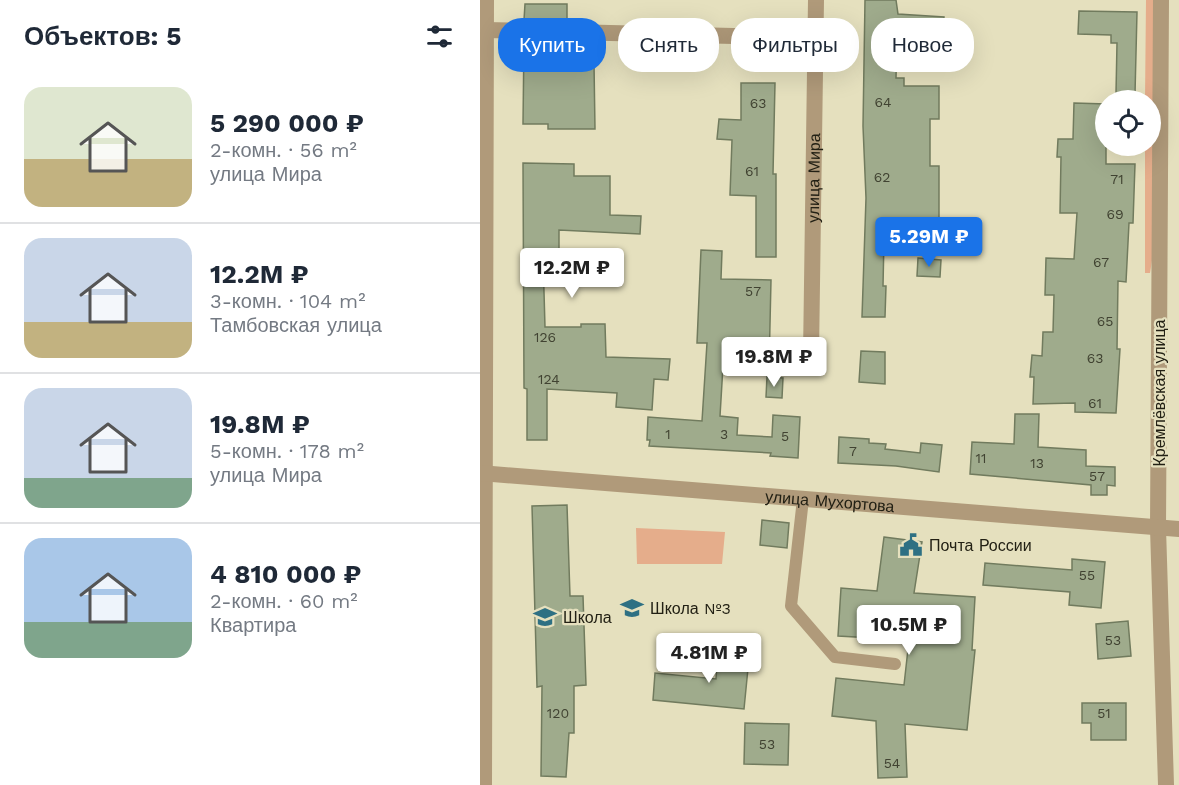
<!DOCTYPE html>
<html lang="ru">
<head>
<meta charset="utf-8">
<style>
  :root { --surface:#fff; --page:#f2f2f3; --text:#1f2937; --muted:#747a83; --line:#e0e1e3; --accent:#1a73e8 }
  body { margin:0; font-family:"Work Sans",sans-serif; background:var(--page); color:var(--text); height:100vh; display:flex; flex-direction:column; font-size:22px; white-space:nowrap }
  * { box-sizing:border-box; margin:0 }
  p { font-size:20px; color:var(--muted) }
  .icon { flex:none; width:33px; height:33px; fill:none; stroke:currentColor; stroke-width:2; stroke-linecap:round; stroke-linejoin:round }
  .map { position:relative; flex:1; overflow:hidden }
  .sheet { display:flex; flex-direction:column; background:var(--surface); width:480px }
  .sheet>* { flex:none }
  .banner { position:absolute; left:18px; top:18px; width:570px; height:54px; display:flex; gap:12px }
  .controls { position:absolute; left:615px; top:90px; display:grid; gap:12px }
  .controls a { display:grid; place-items:center; width:66px; height:66px; border-radius:50%; background:var(--surface); box-shadow:0 6px 24px #0002; font-size:30px }
  .price { position:absolute; translate:-50% -51px; padding:0 14px; border-radius:6px; background:#fff; color:#222; font-size:20px; line-height:39px; filter:drop-shadow(0 2px 3px #0008) }
  .price::after { content:''; position:absolute; left:50%; top:36px; width:18px; height:14px; margin-left:-9px; background:inherit; clip-path:polygon(0 0,100% 0,50% 100%) }
  .price.on { background:var(--accent); color:#fff }
  ul { padding:0; list-style:none }
  li { display:flex; align-items:center; gap:18px; height:150px; padding:0 24px }
  li+li { border-top:2px solid var(--line) }
  li span { display:grid; place-items:center; flex:none; width:168px; height:120px; border-radius:18px; color:#555 }
  li>.icon { margin-inline-start:auto }
  span .icon { width:72px; height:72px; fill:#fffc; stroke-width:1 }
  li b { font-size:26px }
  h2 { display:flex; justify-content:space-between; align-items:center; height:72px; padding:0 24px; font-size:26px }
  .pill { padding:0 21px; border-radius:24px; background:var(--surface); box-shadow:0 6px 24px #0002; font-size:21px; line-height:54px }
  .pill.on { background:var(--accent); color:#fff }
  main { display:flex; flex:1; min-height:0 }
  .map>svg:first-child { display:block }
  .green { fill:#e5ad8b }
  .building { fill:#9fab8c; stroke:#717b5e; stroke-width:1.5 }
  .lines { fill:none; stroke-linecap:round; stroke-linejoin:round }
  .service { stroke:#b09a7a; stroke-width:12 }
  .minor { stroke:#b09a7a; stroke-width:16 }
  .tertiary { stroke:#b09a7a; stroke-width:16 }
  .labels { text-anchor:middle; dominant-baseline:central; stroke-width:4.5; stroke-linejoin:round; paint-order:stroke }
  .number-label { font-size:14px; fill:#414332 }
  .street-label { font-size:16px; fill:#222014; stroke:#e5e0be }
  .poi-label { font-size:16px; fill:#222014; stroke:#e5e0be; text-anchor:start }
</style>
</head>
<body>
<main>
<section class="sheet">
<h2>Объектов: 5<svg class="icon" aria-label="filters" viewBox="0 0 24 24"><path d="M4 7h16M4 17h16"/><circle cx="9" cy="7" r="2"/><circle cx="15" cy="17" r="2"/></svg></h2>
<ul>
<li><span style="background:linear-gradient(#dfe7d0 60%,#c2b280 0)"><svg class="icon" aria-label="home" viewBox="0 0 24 24"><path d="M3 11l9-7 9 7M6 9v11h12V9"/></svg></span><div><b>5 290 000 ₽</b><p>2-комн. · 56 m²</p><p>улица Мира</p></div></li>
<li><span style="background:linear-gradient(#c9d6e8 70%,#c2b280 0)"><svg class="icon" aria-label="home" viewBox="0 0 24 24"><path d="M3 11l9-7 9 7M6 9v11h12V9"/></svg></span><div><b>12.2M ₽</b><p>3-комн. · 104 m²</p><p>Тамбовская улица</p></div></li>
<li><span style="background:linear-gradient(#c9d6e8 75%,#7fa58c 0)"><svg class="icon" aria-label="home" viewBox="0 0 24 24"><path d="M3 11l9-7 9 7M6 9v11h12V9"/></svg></span><div><b>19.8M ₽</b><p>5-комн. · 178 m²</p><p>улица Мира</p></div></li>
<li><span style="background:linear-gradient(#a9c7e8 70%,#7fa58c 0)"><svg class="icon" aria-label="home" viewBox="0 0 24 24"><path d="M3 11l9-7 9 7M6 9v11h12V9"/></svg></span><div><b>4 810 000 ₽</b><p>2-комн. · 60 m²</p><p>Квартира</p></div></li>
</ul>
</section>
<div class="map">
<svg width="699" height="785" viewBox="0 0 699 785">
  <rect width="100%" height="100%" fill="#e5e0be"/>
  <!-- green -->
  <g class="green">
    <path d="M666 0H676L674 248 670 273H665V146H670V100H665Z"/>
    <path d="M156 528 245 532 242 564H157Z"/>
  </g>
  <!-- building -->
  <g class="building">
    <path d="M385 0H416L418 14 464 17 462 37 417 34 416 78H424V86H459V119H450V166H459V224L422 223V240L404 239 403 286H406L405 317H382L386 198 383 126Z"/>
    <path d="M45 4H87V21L44 20Z"/>
    <path d="M599 11 657 12 655 94 636 93 637 43H631V35L598 34Z"/>
    <path d="M44 41 110 43 111 64H114L115 129H68V124H43Z"/>
    <path d="M261 83H295L293 174H296V257H276V196L250 195 252 140 237 139 239 119 261 120Z"/>
    <path d="M594 103 626 104V164H655L653 223H649L646 282 638 281 637 349H640L636 413 595 412V403L553 404 554 377H550L552 355 562 356 563 332H573L574 295H565L566 258 594 259 597 213H580L581 157H577L578 139H593Z"/>
    <path d="M43 163 94 164V176H130V215L161 216 160 234 79 230V257H63L65 327H101V324H125L126 357 190 359 188 380 174 379 172 410 136 407 137 393 67 389V440H47V389L44 388Z"/>
    <path d="M221 250 242 251 241 279 291 280 289 368 243 366 240 416 258 418 257 435 292 437 293 415 320 417 318 458 290 456 291 453 169 446 170 440H167L168 417 222 421 227 343H217Z"/>
    <path d="M438 258 461 260 460 277 437 276Z"/>
    <path d="M381 351 405 352V384L379 382Z"/>
    <path d="M287 377 303 378 302 398 286 397Z"/>
    <path d="M535 414H559L558 447 606 450V466L635 467V486L627 485V495H611V485L490 474 492 442 534 444Z"/>
    <path d="M359 437 389 439V443L406 444 405 449 440 453 441 443 462 445 459 472 416 466 358 463Z"/>
    <path d="M87 505 90 596H103L106 685 94 686V733H89L86 777 61 776 62 686 57 687 52 506Z"/>
    <path d="M282 520 309 523 307 548 280 545Z"/>
    <path d="M404 537 442 542 434 593 495 597 492 650H495L487 730 425 724 427 777 398 778 396 721 352 716 356 678 424 685 429 640 358 636 361 588 397 591Z"/>
    <path d="M592 559 625 562 621 608 589 605 590 592 503 585 505 563 592 570Z"/>
    <path d="M648 621 651 656 618 659 616 624Z"/>
    <path d="M247 646 270 648 264 709 173 700 175 673 236 679 237 665 245 666Z"/>
    <path d="M602 703H646V740H611V723H602Z"/>
    <path d="M265 723 309 724 308 765 264 764Z"/>
  </g>
  <g class="lines">
    <!-- service -->
    <path class="service" d="M323 499 311 606 355 657 415 664"/>
    <!-- minor -->
    <g class="minor">
      <path d="M681 0 678 528 686 785"/>
      <path d="M6 30 336 38"/>
      <path id="s1" d="M331 355 336 0"/>
      <path d="M4 785 6 0"/>
    </g>
    <!-- tertiary -->
    <path class="tertiary" id="s2" d="M0 473 699 529"/>
  </g>
  <!-- icons -->
  <defs>
    <g id="civic-bare" transform="scale(1.8)"><path d="M-.6-6.5H3V-4.5H.6V-3L4-1V1h2V6H-6V1h2V-1L-.6-3ZM-1.2 2.5V6h2.4V2.5Z" fill="#2e7083" stroke="#e5e0be" stroke-width="2.5" paint-order="stroke"/></g>
    <g id="school-bare" transform="scale(1.8)"><path d="M0-5L7-2L0 1L-7-2ZM-4 1L0 2.5L4 1V4Q0 6-4 4Z" fill="#2e7083" stroke="#e5e0be" stroke-width="2.5" paint-order="stroke"/></g>
  </defs>
  <g fill-rule="evenodd">
    <use href="#civic-bare" x="431" y="545"/>
    <use href="#school-bare" x="152" y="608"/>
    <use href="#school-bare" x="65" y="617"/>
  </g>
  <g class="labels">
    <!-- number labels -->
    <g class="number-label">
      <text x="403" y="102">64</text>
      <text x="278" y="103">63</text>
      <text x="272" y="171">61</text>
      <text x="402" y="177">62</text>
      <text x="637" y="179">71</text>
      <text x="635" y="214">69</text>
      <text x="621" y="262">67</text>
      <text x="273" y="291">57</text>
      <text x="625" y="321">65</text>
      <text x="65" y="337">126</text>
      <text x="615" y="358">63</text>
      <text x="69" y="379">124</text>
      <text x="615" y="403">61</text>
      <text x="188" y="434">1</text>
      <text x="244" y="434">3</text>
      <text x="305" y="436">5</text>
      <text x="373" y="451">7</text>
      <text x="501" y="458">11</text>
      <text x="557" y="463">13</text>
      <text x="617" y="476">57</text>
      <text x="607" y="575">55</text>
      <text x="633" y="640">53</text>
      <text x="78" y="713">120</text>
      <text x="624" y="713">51</text>
      <text x="287" y="744">53</text>
      <text x="412" y="763">54</text>
    </g>
    <!-- street labels -->
    <g class="street-label">
      <text stroke="none"><textPath href="#s1" startOffset="177">улица Мира</textPath></text>
      <text transform="translate(679 393) rotate(-90)">Кремлёвская улица</text>
      <text stroke="none"><textPath href="#s2" startOffset="351">улица Мухортова</textPath></text>
    </g>
    <!-- poi labels -->
    <g class="poi-label">
      <text x="449" y="545">Почта России</text>
      <text x="170" y="608">Школа №3</text>
      <text x="83" y="617">Школа</text>
    </g>
  </g>
</svg>
<div class="controls">
<a><svg class="icon" aria-label="locate" viewBox="0 0 24 24"><circle cx="12" cy="12" r="6"/><path d="M12 2v4M12 18v4M2 12h4M18 12h4"/></svg></a>
</div>
<b class="price on" style="left:449px;top:268px">5.29M ₽</b>
<b class="price" style="left:92px;top:299px">12.2M ₽</b>
<b class="price" style="left:294px;top:388px">19.8M ₽</b>
<b class="price" style="left:429px;top:656px">10.5M ₽</b>
<b class="price" style="left:229px;top:684px">4.81M ₽</b>
<div class="banner">
<a class="pill on">Купить</a>
<a class="pill">Снять</a>
<a class="pill">Фильтры</a>
<a class="pill">Новое</a>
</div>
</div>
</main>
</body>
</html>
